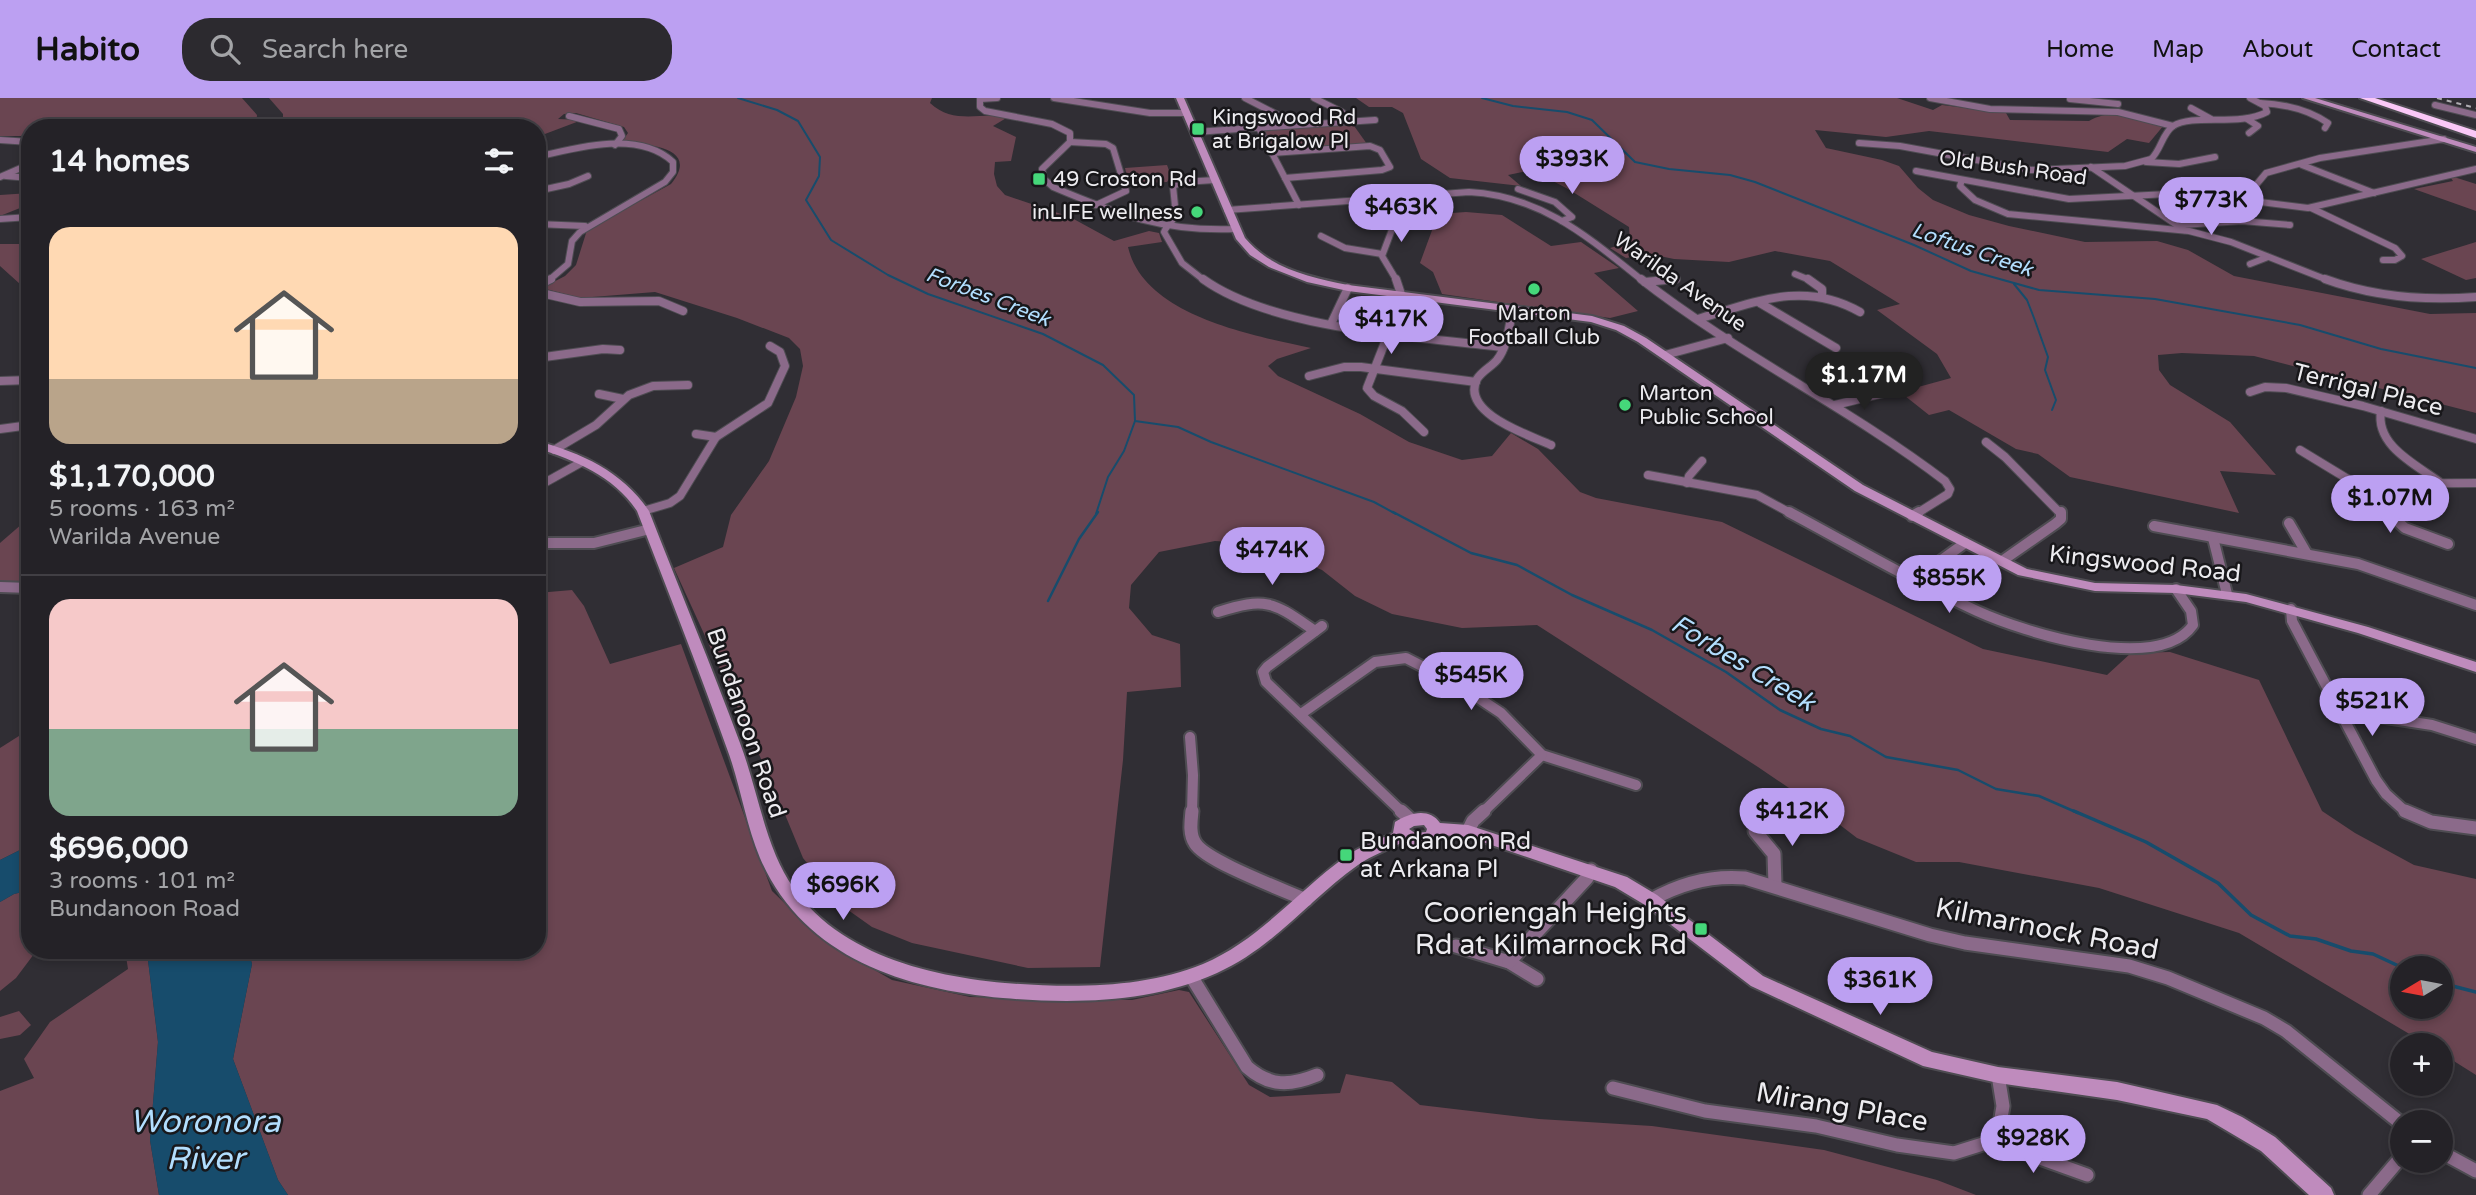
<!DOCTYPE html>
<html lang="en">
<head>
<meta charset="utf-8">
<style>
  :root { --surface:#242227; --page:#2c2a2f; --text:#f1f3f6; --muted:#a3a4a7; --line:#413f44; --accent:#bca0f2 }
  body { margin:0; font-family:"Varela Round",sans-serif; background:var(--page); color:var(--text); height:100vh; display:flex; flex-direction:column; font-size:26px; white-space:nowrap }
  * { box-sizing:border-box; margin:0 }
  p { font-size:23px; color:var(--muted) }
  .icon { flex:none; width:38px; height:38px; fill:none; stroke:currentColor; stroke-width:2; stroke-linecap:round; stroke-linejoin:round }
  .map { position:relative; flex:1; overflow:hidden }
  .side { position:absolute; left:21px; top:21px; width:525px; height:840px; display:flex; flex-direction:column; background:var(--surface); border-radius:28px; box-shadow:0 4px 10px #0003,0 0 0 2px var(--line) }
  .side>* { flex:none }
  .needle { width:46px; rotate:260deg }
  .fabs { position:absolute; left:2390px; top:858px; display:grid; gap:14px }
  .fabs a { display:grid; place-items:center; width:63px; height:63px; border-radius:50%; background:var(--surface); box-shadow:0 4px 10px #0003,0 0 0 2px var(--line); font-size:35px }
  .price { position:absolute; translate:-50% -60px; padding:0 16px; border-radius:24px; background:var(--accent); color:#111; font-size:23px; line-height:46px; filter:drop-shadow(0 2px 4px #0008) }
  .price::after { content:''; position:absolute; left:50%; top:42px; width:21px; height:16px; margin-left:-10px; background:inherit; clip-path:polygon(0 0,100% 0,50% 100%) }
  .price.on { background:#222; color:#fff }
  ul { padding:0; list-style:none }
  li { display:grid; align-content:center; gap:14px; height:371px; padding:0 28px }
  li+li { border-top:2px solid var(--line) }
  li span { display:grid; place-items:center; height:217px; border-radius:21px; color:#555 }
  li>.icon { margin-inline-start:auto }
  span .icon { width:126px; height:126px; fill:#fffc; stroke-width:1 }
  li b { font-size:30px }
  h2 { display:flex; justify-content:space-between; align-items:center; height:84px; padding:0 28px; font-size:30px }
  header { display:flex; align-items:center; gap:42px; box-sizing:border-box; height:98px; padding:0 35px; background:var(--accent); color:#111 }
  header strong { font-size:33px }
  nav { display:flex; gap:38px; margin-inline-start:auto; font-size:24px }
  .search { width:490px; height:63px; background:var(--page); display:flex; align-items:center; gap:18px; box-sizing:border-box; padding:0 24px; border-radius:28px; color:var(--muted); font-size:26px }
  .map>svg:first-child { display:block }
  .green { fill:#6a4551; fill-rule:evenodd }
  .water { fill:#174c6c }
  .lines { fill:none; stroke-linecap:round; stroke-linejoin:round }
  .stream-far2 { stroke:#174c6c; stroke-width:2 }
  .stream-far1 { stroke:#174c6c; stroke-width:2.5 }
  .stream { stroke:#174c6c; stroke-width:3.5 }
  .street-far3-casing { stroke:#4e4c52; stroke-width:8 }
  .street-far2-casing { stroke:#4e4c52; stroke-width:10 }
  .street-far1-casing { stroke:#4e4c52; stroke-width:14 }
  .street-casing { stroke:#4e4c52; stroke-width:17 }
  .secondary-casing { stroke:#4e4c52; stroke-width:4 }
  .highway-casing { stroke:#4e4c52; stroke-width:4 }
  .street-far3 { stroke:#8b6a8a; stroke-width:6 }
  .street-far2 { stroke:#8b6a8a; stroke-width:8 }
  .street-far1 { stroke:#8b6a8a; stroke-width:10 }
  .street { stroke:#8b6a8a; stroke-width:13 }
  .secondary { fill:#bf8bbd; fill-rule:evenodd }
  .highway { fill:#fac8f7; fill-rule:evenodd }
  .rail { stroke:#afadb2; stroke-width:2; stroke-dasharray:5 5; stroke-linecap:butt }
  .poi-dot { fill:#45d77a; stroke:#18171a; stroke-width:2.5 }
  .labels { text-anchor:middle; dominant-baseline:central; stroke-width:5; stroke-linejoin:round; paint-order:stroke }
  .far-poi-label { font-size:21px; fill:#edecf0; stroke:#18171a; text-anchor:start }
  .far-street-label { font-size:21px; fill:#edecf0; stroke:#18171a }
  .far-water-label { font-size:21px; font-style:italic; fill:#b2defe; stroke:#18171a }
  .street-label { font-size:24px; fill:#edecf0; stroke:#18171a }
  .poi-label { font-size:24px; fill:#edecf0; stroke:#18171a; text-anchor:start }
  .water-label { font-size:26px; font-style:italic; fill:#b2defe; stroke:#18171a }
  .near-poi-label { font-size:28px; fill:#edecf0; stroke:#18171a; text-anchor:end }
  .near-street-label { font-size:28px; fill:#edecf0; stroke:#18171a }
  .near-water-label { font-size:32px; font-style:italic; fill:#b2defe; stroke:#18171a }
</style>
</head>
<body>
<header>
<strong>Habito</strong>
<div class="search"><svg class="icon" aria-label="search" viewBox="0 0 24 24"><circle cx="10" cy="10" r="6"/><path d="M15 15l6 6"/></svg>Search here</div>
<nav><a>Home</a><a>Map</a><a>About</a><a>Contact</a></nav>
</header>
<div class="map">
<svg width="2476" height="1097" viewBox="0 0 2476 1097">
  <rect width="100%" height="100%" fill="#302e34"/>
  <!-- green -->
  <g class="green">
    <path d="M0 0H242L257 17 256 30H136L149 21 98 20 83 30H30V38H0Z"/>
    <path d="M269 0H932L930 5C953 27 980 14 1008 19L993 28 1016 39 1011 63 995 64 994 76 997 88 1005 97 1070 119 1114 143 1149 133 1159 135 1162 144 1128 149C1144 218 1252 237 1311 250L1277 261 1268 268 1278 278 1360 316 1409 344 1462 362 1492 358 1511 335 1538 351 1580 394 1596 400 1722 424 1983 551 2107 577 2131 555 2170 554 2259 582 2322 713 2355 735 2414 767 2476 781V977L2441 955V947H2428L2239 835 2099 790 1959 764H1916L1857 740 1814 707 1758 669 1537 527 1462 530 1392 516 1355 498 1322 472 1259 446 1215 443 1159 454 1131 487 1129 510 1152 537 1180 546 1181 589 1127 594 1123 662 1100 869 1028 870 912 845 872 829 841 807 803 760 772 685 674 470 723 449 731 417 769 363 796 299 803 268 800 251 789 240 737 220 655 194 580 200 542 190 565 178 576 167 587 132 671 86C701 49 648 46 621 45L628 35 624 29 576 15 564 16 558 21 582 22 537 39V30H283V16ZM2403 870H2441V908H2403Z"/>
    <path d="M1356 0H1897L1933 12 1942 7 2006 15 2010 22 2089 23C2113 9 2139 20 2164 27L2149 45 2127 41 2108 54 1929 33 1886 39 1815 32 1826 50 1882 62 1899 68 1918 90 1933 102 1969 117 2009 128 2085 144 2157 143 2188 152 2234 178 2430 216 2476 215V315L2254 258 2182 255 2158 257 2159 272 2170 287 2230 324 2276 377 2220 373 2239 415 2070 379 2038 356 2016 351 1949 312 1929 317 1900 294 1951 280 1937 256 1877 212 1900 206 1830 163 1775 153 1729 164 1674 161 1650 156 1626 160 1610 150 1630 144 1629 129 1568 91 1532 72 1508 77 1521 88 1450 80 1421 61 1403 15 1392 9H1369Z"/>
    <path d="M1352 25 1367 46 1274 53 1262 31Z"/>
    <path d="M1167 67 1171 78 1167 84 1129 86 1125 70Z"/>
    <path d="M2454 79 2476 86V113L2414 91 2453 83 2451 80Z"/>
    <path d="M30 95V106L0 118V97Z"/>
    <path d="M1466 114 1502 117 1551 148 1581 144 1619 170 1594 175 1638 213 1610 220 1442 196 1433 174 1420 165 1438 116Z"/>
    <path d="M30 140V195L0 168V146H20Z"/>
    <path d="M2476 144V180L2466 182 2421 161Z"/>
    <path d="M30 419V484L0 483V445Z"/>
    <path d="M572 492 584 508 610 566 681 546 772 793 824 843 892 882 970 899 1132 902 1179 892 1189 894 1249 987 1270 999 1340 995 1346 976 1392 984 1420 1007 1539 1021 1652 1028 1824 1052 1937 1082 1976 1097H288L278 1082 233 961 252 866 248 852H537V495Z"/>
    <path d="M30 631V747L0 762V650Z"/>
    <path d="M30 792V852H37L16 880 0 893V804L14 796Z"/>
    <path d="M125 852H150L148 862 158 944 150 1042 159 1097H0V993L34 980 24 961 50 924 128 871Z"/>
    <path d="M19 913 31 927 20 937 0 941V919Z"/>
  </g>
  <!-- water -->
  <g class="water">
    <path d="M30 747V792L14 796 0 804V762Z"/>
    <path d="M150 852H248L252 866 233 961 278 1082 288 1097H159L150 1042 158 944 148 862Z"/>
  </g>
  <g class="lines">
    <!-- stream-far2 -->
    <g class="stream-far2">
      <path d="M738 0 777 12 798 23 820 59 819 78 806 102 831 142 888 177 928 196 1043 236 1103 267 1134 297 1135 323 1124 353 1108 379 1096 416"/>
      <path d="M1482 0 1513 8 1567 14 1592 22 1635 64 1669 71 1730 77 1755 84 1914 147 1971 173 2039 192 2155 201 2300 227 2381 251 2476 270"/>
      <path d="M2014 186 2027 202 2034 220 2048 259 2045 272 2056 302 2052 312"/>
      <path d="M1135 323 1178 329 1211 344 1374 404 1396 416"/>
    </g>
    <!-- stream-far1 -->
    <g class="stream-far1">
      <path d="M1393 414 1471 455 1517 467 1572 497 1652 532 1726 574 1780 612 1821 631 1850 638 1886 659 1958 672 1996 691 2039 698 2078 715"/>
      <path d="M1048 503 1079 441 1098 414"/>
    </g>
    <!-- stream -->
    <g class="stream">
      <path d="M2074 713 2146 744 2218 785 2251 817 2290 838 2316 841 2351 853 2373 856 2403 870"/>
      <path d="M2441 885 2476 894"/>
    </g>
    <!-- street-far3 casing -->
    <g class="street-far3-casing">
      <g id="street-far3">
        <path d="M980 0V9L985 13 1052 26 1070 35V44L1042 71 1044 81 1053 89C1119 117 1163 134 1236 131"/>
        <path d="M1054 0 1150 15H1186"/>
        <path d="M1245 0 1280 18 1289 27"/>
        <path d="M1314 0 1342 14 1350 23"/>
        <path d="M1930 0 1990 11 2118 14 2173 28"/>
        <path d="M980 1 997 0"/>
        <path d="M2070 1 2118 6"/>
        <path d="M2260 5C2283 6 2309 12 2328 25L2325 30"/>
        <path d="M2435 7 2476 17"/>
        <path d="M2191 10 2211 21"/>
        <path d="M569 18 619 31 622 38 615 47"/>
        <path d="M2247 21 2258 28 2249 35"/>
        <path d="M1259 30 1299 107"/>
        <path d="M1195 34 1375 22"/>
        <path d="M0 42 30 44"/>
        <path d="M1070 44 1106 46 1113 50 1126 93 1096 107"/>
        <path d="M1859 45 1900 48 2031 72 2125 68 2151 61C2161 52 2162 36 2173 28 2194 15 2239 29 2267 14L2265 8 2250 0"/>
        <path d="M1272 55 1370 48 1380 52 1390 69 1382 72 1285 80"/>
        <path d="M537 59C577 49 640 32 673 64V74L665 84 580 134 572 143 568 166 548 183"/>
        <path d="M2146 64 2179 66 2215 59"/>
        <path d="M2302 67 2374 95"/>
        <path d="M2091 69 2184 132"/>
        <path d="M1916 73 2069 101 2188 95 2308 110 2476 71"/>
        <path d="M6 78 30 80"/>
        <path d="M0 79 30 66"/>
        <path d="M1962 82 1960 88 1975 102 2008 116 2189 133 2231 144 2330 183"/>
        <path d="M1518 91 1555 104 1572 119 1562 123"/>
        <path d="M537 93 569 86 588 78"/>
        <path d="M2207 96 2212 92 2256 87 2266 75 2320 60 2444 41"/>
        <path d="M1385 100 1396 121 1382 158 1397 183"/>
        <path d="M2311 110 2395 150 2402 158 2395 162H2383"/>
        <path d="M1227 112 1469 94C1542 98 1588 139 1643 183"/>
        <path d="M0 121 30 119"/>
        <path d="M537 126 585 128"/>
        <path d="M2182 127 2242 123 2290 127"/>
        <path d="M1166 130 1164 134 1182 165 1205 183"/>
        <path d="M1166 130 1176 118 1173 88 1183 84 1215 82"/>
        <path d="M1321 138 1345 150 1382 156"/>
        <path d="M2250 166 2268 159"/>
        <path d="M1795 176 1812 183"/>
        <path d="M1659 183 1676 181"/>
      </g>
    </g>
    <!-- street-far2 casing -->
    <g class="street-far2-casing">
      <g id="street-far2">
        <path d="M1203 181C1272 231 1418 239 1503 249"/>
        <path d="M1396 181 1401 196"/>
        <path d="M1641 181C1737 256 1848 309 1945 383L1950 391 1948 396 1916 416"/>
        <path d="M1808 181 1822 191V197"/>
        <path d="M2325 181C2374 199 2424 203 2476 199"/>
        <path d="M1645 184 1676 181"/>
        <path d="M537 188 551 181"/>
        <path d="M537 194 580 204 659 203 683 213"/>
        <path d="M1760 205 1836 250"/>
        <path d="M1513 210C1509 227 1508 248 1497 262 1491 269 1482 273 1477 281 1460 315 1529 337 1551 347"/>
        <path d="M1698 221C1755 204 1804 182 1860 214"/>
        <path d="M1331 226 1348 190"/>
        <path d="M1389 234 1367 290 1374 298 1402 313 1424 334"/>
        <path d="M1665 257 1728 240"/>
        <path d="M537 260 603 251 620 252"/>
        <path d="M1309 278 1344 269H1361L1476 284"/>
        <path d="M0 283 30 282"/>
        <path d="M2250 294 2265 289 2286 290 2363 308 2476 341"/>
        <path d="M599 296 623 301"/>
        <path d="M1835 307 1888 294"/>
        <path d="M2381 313C2375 348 2417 367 2441 385"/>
        <path d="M0 331 30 327"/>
        <path d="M696 336 716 339"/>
        <path d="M1986 344 2005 359 2061 416"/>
        <path d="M554 352 596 327 629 297 653 288 688 287"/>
        <path d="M2300 352 2356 386 2476 385"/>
        <path d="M1648 377 1757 397 1792 416"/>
        <path d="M1687 385 1689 378 1702 363"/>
        <path d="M2356 386 2389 416"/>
        <path d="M537 389 582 364"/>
        <path d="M643 413 670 405 680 398 716 339 768 305 785 268 780 254 770 248"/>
      </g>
    </g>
    <!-- street-far1 casing -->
    <g class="street-far1-casing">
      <g id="street-far1">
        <path d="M1789 414C1851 447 1913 484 1977 513 2023 534 2158 577 2193 527L2191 513 2176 491"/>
        <path d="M2387 414 2405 430 2448 446"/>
        <path d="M1912 418 1919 414"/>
        <path d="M2289 425 2307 456"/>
        <path d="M2154 428 2358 466 2476 507"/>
        <path d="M2213 440 2227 496"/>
        <path d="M537 445H594L650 431"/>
        <path d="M2002 463 2055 426 2061 421V414"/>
        <path d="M1915 481 1965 445"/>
        <path d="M0 489 30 490"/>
        <path d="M2291 511 2292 523 2376 682 2386 696 2407 715"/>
        <path d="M1218 514C1268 498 1274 505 1315 533"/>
        <path d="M1322 528 1267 569 1263 574 1266 584 1403 715"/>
        <path d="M2340 613 2432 627 2476 641"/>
        <path d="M1301 616 1375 564 1406 560 1459 587 1501 615 1542 657 1636 687"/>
        <path d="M1190 639 1193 677 1192 715"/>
        <path d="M1482 715 1542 657"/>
      </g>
    </g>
    <!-- street casing -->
    <g class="street-casing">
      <g id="street">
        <path d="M1192 713C1191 723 1189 736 1195 745 1205 763 1284 792 1306 802"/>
        <path d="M1401 713 1411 722"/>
        <path d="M2405 713 2431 724 2476 730"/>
        <path d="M1468 733 1473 723 1484 713"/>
        <path d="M1755 733 1774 756 1775 787"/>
        <path d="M1651 802C1681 785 1711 777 1745 780L1930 837 1965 845 2129 868 2168 880 2264 920 2286 933 2403 1027"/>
        <path d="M1456 848 1509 864 1537 881"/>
        <path d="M1509 864 1587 780 1591 772"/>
        <path d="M1191 878 1247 969C1270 989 1290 988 1317 977"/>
        <path d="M1613 990 1705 1013 1816 1028 1897 1047 1954 1055 1986 1045 1998 1038 2003 1008 1998 977"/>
        <path d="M1998 1038 2026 1055 2087 1077"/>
        <path d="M2441 1054 2476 1073"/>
        <path d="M2369 1097 2403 1057"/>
      </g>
    </g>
    <!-- secondary casing -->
    <g class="secondary-casing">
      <g id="secondary">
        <path d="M1176 0H1184L1245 140C1271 171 1310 179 1348 187L1592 218 1624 228 1646 240 1863 387 2027 471 2095 485 2176 487 2246 496 2368 529 2476 564V574L2358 535 2246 504 2176 495 2095 493 2018 477 1855 393 1638 244 1616 232 1591 224 1348 193 1307 184 1269 169 1250 157 1236 141Z"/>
        <path d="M2303 0H2315L2476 49V54Z"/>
        <path d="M537 343C582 355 623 374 649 413 679 490 711 567 740 645 754 682 761 722 776 758 814 849 916 877 1005 885 1069 890 1142 891 1203 866 1259 842 1297 794 1345 759 1360 748 1377 743 1393 735L1395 724C1409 715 1429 709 1440 725L1468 727 1627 779 1657 797 1763 878 1932 954 1998 969 2117 984 2217 1007 2242 1019 2275 1039 2331 1090 2334 1097H2309L2261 1053 2207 1021 2117 1002 1998 985 1923 968 1751 888 1645 807 1615 789 1468 739 1440 737 1437 743 1412 748 1403 744C1388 752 1372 757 1358 767 1310 801 1273 850 1217 875 1151 905 1074 906 1003 900 903 891 803 859 760 760 745 724 740 684 726 648 698 569 667 491 637 413 614 378 576 363 537 350ZM1424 727 1427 731 1426 734 1415 735 1409 731 1414 728Z"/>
      </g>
    </g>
    <!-- highway casing -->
    <g class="highway-casing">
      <path id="highway" d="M2360 0H2375L2476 33V40Z"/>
    </g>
    <!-- street-far3 -->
    <use href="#street-far3" class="street-far3"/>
    <!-- street-far2 -->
    <use href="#street-far2" class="street-far2"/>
    <!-- street-far1 -->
    <use href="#street-far1" class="street-far1"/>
    <!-- street -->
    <use href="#street" class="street"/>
    <!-- secondary -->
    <use href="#secondary" class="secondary"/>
    <!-- highway -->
    <use href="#highway" class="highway"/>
    <!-- rail -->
    <path class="rail" d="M2437 0 2476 10"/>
  </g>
  <!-- markers -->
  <g class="poi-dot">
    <rect x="1191" y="24" width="14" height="14" rx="3.5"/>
    <rect x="1032" y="74" width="14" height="14" rx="3.5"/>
    <circle cx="1197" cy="114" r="7"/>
    <circle cx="1534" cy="191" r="7"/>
    <circle cx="1625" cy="307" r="7"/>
    <rect x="1339" y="750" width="14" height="14" rx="3.5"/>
    <rect x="1694" y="824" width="14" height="14" rx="3.5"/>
  </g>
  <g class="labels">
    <!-- far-poi labels -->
    <g class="far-poi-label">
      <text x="1212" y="19">Kingswood Rd<tspan x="1212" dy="24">at Brigalow Pl</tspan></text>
      <text x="1053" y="81">49 Croston Rd</text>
      <text x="1183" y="114" text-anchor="end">inLIFE wellness</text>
      <text x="1534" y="215" text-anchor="middle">Marton<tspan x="1534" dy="24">Football Club</tspan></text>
      <text x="1639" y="295">Marton<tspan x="1639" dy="24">Public School</tspan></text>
    </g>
    <!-- far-street labels -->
    <g class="far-street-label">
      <text transform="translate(2013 70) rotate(8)">Old Bush Road</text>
      <text transform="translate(1680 184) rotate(35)">Warilda Avenue</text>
    </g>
    <!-- far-water labels -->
    <g class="far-water-label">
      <text transform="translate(1972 152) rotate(19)">Loftus Creek</text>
      <text transform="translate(988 199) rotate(21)">Forbes Creek</text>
    </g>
    <!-- street labels -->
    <g class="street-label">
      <text transform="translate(2368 292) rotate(14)">Terrigal Place</text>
      <text transform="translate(2145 466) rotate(6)">Kingswood Road</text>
      <text transform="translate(746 625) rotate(71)">Bundanoon Road</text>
    </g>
    <!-- poi labels -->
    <g class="poi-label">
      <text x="1360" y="743">Bundanoon Rd<tspan x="1360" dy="28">at Arkana Pl</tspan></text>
    </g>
    <!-- water labels -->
    <g class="water-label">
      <text transform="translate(1743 565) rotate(31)">Forbes Creek</text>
    </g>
    <!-- near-poi labels -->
    <g class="near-poi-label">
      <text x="1687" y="815">Cooriengah Heights<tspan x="1687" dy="32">Rd at Kilmarnock Rd</tspan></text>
    </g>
    <!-- near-street labels -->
    <g class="near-street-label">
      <text transform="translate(2047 831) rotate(11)">Kilmarnock Road</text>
      <text transform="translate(1842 1009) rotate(10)">Mirang Place</text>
    </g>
    <!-- near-water labels -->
    <g class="near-water-label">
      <text x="205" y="1024">Woronora<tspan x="205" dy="37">River</tspan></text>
    </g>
  </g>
</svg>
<div class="fabs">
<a><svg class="needle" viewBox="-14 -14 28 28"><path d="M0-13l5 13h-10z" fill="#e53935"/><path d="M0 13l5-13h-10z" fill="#a3a4a7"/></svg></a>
<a>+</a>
<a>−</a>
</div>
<b class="price" style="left:1572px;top:98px">$393K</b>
<b class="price" style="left:2211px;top:139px">$773K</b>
<b class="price" style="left:1401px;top:146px">$463K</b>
<b class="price" style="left:1391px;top:258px">$417K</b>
<b class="price on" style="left:1864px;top:314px">$1.17M</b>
<b class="price" style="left:2390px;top:437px">$1.07M</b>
<b class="price" style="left:1272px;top:489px">$474K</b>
<b class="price" style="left:1949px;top:517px">$855K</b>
<b class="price" style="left:1471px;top:614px">$545K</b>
<b class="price" style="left:2372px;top:640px">$521K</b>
<b class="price" style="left:1792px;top:750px">$412K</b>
<b class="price" style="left:843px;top:824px">$696K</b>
<b class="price" style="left:1880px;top:919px">$361K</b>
<b class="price" style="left:2033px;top:1077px">$928K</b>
<section class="side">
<h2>14 homes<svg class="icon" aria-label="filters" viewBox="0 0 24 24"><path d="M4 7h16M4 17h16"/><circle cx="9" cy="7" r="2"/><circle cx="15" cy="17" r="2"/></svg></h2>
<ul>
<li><span style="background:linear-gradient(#ffd9b3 70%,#b9a48a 0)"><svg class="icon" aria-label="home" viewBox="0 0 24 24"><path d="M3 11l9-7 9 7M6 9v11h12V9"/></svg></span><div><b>$1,170,000</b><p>5 rooms · 163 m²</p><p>Warilda Avenue</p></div></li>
<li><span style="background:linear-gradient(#f6c9c9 60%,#7fa58c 0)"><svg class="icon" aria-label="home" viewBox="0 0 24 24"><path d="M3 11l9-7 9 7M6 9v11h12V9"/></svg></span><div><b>$696,000</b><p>3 rooms · 101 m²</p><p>Bundanoon Road</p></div></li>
</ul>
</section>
</div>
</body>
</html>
